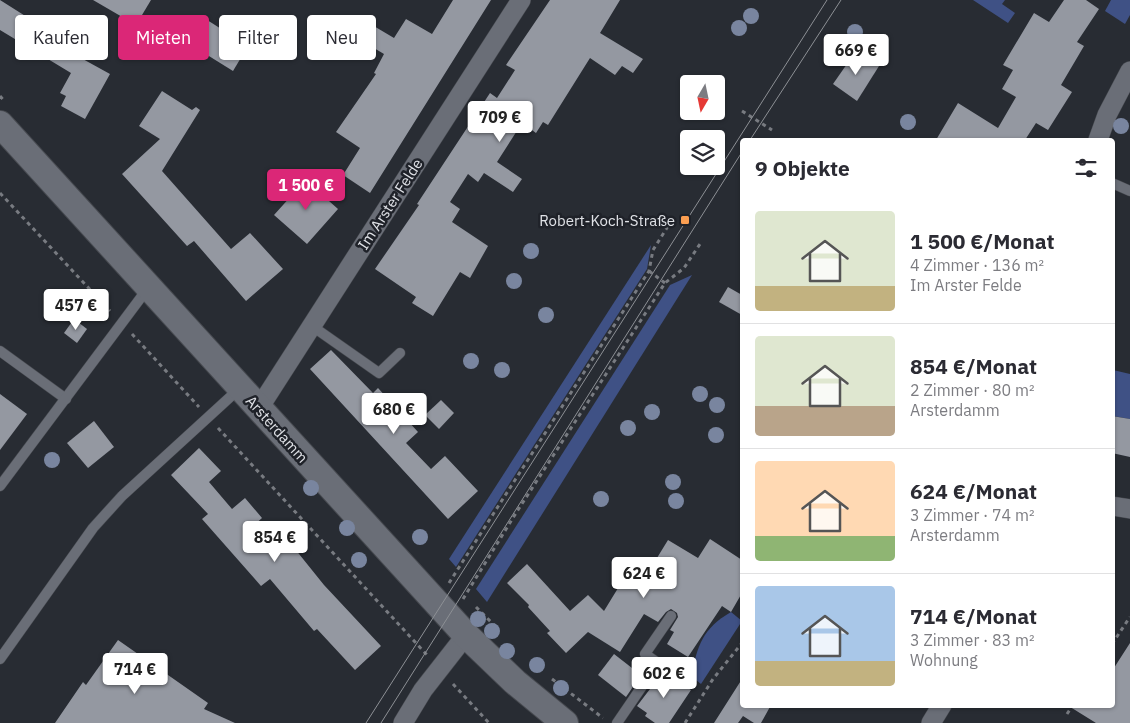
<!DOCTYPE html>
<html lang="de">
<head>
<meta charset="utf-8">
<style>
  :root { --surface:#fff; --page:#f7f7f7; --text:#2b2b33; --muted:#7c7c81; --line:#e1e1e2; --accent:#db2777 }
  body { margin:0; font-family:"IBM Plex Sans",sans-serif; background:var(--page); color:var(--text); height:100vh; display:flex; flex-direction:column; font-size:19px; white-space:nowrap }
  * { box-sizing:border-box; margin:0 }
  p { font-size:16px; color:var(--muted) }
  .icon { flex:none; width:28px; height:28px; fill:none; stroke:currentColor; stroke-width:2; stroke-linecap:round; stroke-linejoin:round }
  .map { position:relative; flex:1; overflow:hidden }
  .details { position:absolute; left:740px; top:138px; width:375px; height:570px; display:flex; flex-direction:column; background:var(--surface); border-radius:5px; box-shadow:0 1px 4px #0004 }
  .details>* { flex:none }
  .guide { position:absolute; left:15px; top:15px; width:475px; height:45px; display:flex; gap:10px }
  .needle { width:32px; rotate:189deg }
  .buttons { position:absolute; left:680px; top:75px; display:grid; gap:10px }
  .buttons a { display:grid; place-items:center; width:45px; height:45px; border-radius:5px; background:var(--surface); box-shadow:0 1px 4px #0004; font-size:25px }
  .price { position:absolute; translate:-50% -42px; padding:0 11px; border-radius:5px; background:#fff; color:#222; font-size:16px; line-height:32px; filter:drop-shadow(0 1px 2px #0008) }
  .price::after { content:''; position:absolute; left:50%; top:30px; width:15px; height:11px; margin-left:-8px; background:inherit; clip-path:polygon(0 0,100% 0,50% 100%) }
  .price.current { background:var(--accent); color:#fff }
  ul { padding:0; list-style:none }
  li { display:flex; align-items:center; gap:15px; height:125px; padding:0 15px }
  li+li { border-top:1px solid var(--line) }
  li span { display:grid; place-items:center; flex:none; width:140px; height:100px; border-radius:5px; color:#555 }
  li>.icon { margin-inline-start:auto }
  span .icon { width:60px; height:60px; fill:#fffc; stroke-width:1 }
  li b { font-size:21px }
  h2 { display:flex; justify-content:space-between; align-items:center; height:60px; padding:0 15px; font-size:21px }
  .tag { padding:0 18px; border-radius:5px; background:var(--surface); box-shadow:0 1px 4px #0004; font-size:18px; line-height:45px }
  .tag.current { background:var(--accent); color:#fff }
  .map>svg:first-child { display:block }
  .green { fill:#3f5185 }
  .building { fill:#9498a1 }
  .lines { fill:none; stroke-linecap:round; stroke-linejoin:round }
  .lane-casing { stroke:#474a50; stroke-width:11 }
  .street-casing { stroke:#474a50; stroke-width:20 }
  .secondary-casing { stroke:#474a50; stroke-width:28 }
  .path { stroke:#787b81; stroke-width:3; stroke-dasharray:4 4; stroke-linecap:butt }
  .lane { stroke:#6a6e77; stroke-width:10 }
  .street { stroke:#6a6e77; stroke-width:19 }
  .secondary { stroke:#6a6e77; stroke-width:26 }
  .tram { stroke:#8d9095; stroke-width:1 }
  .tree { fill:#79859f }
  .poi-dot { fill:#fb9e51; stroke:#1f2229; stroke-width:2 }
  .labels { text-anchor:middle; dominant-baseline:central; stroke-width:5; stroke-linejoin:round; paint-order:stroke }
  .street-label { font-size:15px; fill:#e0e2e7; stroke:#1f2229 }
  .poi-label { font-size:15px; fill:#e0e2e7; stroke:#1f2229; text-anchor:end }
</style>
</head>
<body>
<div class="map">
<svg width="1130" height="723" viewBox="0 0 1130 723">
  <rect width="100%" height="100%" fill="#282c33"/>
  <!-- green -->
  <g class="green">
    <path d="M973 0H1005L1002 4 1015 13 1008 23Z"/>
    <path d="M1111 0H1130V15L1125 24 1105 11Z"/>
    <path d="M651 245 647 269 456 567 449 559Z"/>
    <path d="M692 275 487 602 476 589 670 285Z"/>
    <path d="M1113 370 1130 374V419L1113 416Z"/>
    <path d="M731 612 742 621 701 684 691 676C698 645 702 629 731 612Z"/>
  </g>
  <!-- building -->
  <g class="building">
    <path d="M0 0 38 24 41 18 69 34 61 47 110 74 85 119 61 106 66 96 60 93 71 73 0 30Z"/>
    <path d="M93 0H151L136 25Z"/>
    <path d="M453 0H491L370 193 343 175 360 148 336 132 376 74 374 73 384 54 352 35 362 19 394 38 406 19 432 34Z"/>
    <path d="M550 0H620L600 33 643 59 633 73 622 66 615 75 590 58 548 125 543 122 536 133 522 123 497 162 522 179 513 192 484 173 478 182 468 174 450 202 460 209 452 222 488 246 470 278 460 272 433 316 412 303 416 297 375 269 419 205 417 204 490 93 497 98 515 70 506 65Z"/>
    <path d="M1064 0H1086L1099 9 1077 42 1084 46 1061 85 1072 92 1048 130 1036 123 1025 140H936L958 103 998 128 1016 97 1002 89 1013 70 1003 65 1034 13 1049 22Z"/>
    <path d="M204 18 248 46 233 71 188 43Z"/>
    <path d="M856 51 879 66 857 101 833 84Z"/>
    <path d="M162 91 192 110 196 107 200 110 162 171 231 249 250 233 283 269 246 301 194 241 187 246 122 174 160 139 139 126Z"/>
    <path d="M302 177 338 209 307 244 274 215 292 195Z"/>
    <path d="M728 287 742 295V315L719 302Z"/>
    <path d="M74 319 87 329 77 343 64 333Z"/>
    <path d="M331 350 373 393 378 388 418 432 406 443 431 469 445 456 478 491 448 519 310 369Z"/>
    <path d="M0 394 27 414 0 450Z"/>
    <path d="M441 400 454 413 439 429 425 415Z"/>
    <path d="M1112 416 1130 419V457L1112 453Z"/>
    <path d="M94 421 114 447 88 468 67 443Z"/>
    <path d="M199 448 221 471 209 482 232 509 245 498 262 518 250 529 275 557 291 544 324 585 381 646 355 670 317 629 314 631 270 579 261 586 202 519 208 514 171 475Z"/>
    <path d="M710 539 742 560V593L731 612 722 606 688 657 667 644 674 632 670 630 678 617 677 613 671 609 666 612 658 622 644 614 620 652 588 632 566 653 547 633 550 631 528 607 529 605 507 583 527 564 570 611 588 595 604 611 626 575 641 584 668 540 698 558Z"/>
    <path d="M118 640 208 703 204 709 235 723H55L83 682 86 685Z"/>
    <path d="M1130 643V723H1096L1067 705H1112V671Z"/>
    <path d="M614 654 641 675 626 697 598 675Z"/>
    <path d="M663 672 691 690 669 723H655L645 716 647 713 637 706Z"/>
    <path d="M742 679V705H771L761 723H754L743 716 738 723H714Z"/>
  </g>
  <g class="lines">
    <!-- lane casing -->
    <g class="lane-casing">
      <g id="lane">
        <path d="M1112 183 1130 191"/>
        <path d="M312 326 379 373 400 353"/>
        <path d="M0 351 66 399"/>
        <path d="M0 486 148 288"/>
        <path d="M0 659 93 528 122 496 240 388"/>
        <path d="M617 723 658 663 645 654 671 616"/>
      </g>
    </g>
    <!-- street casing -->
    <g class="street-casing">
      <g id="street">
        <path d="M1098 140 1107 115 1130 71"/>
        <path d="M259 408 521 0"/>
        <path d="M1112 506 1130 509"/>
        <path d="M403 723 423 690 466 635"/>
        <path d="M931 723 942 705"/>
      </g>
    </g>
    <!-- secondary casing -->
    <g class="secondary-casing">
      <path id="secondary" d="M0 124 466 635 515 682 565 723"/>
    </g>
    <!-- path -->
    <g class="path">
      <path d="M0 96 5 102"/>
      <path d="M742 111 772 130"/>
      <path d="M0 193 110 311"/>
      <path d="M649 271 665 283"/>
      <path d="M132 334 199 407"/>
      <path d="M218 428 427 655"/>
      <path d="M449 583 649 271 653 250 670 223"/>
      <path d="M463 599 516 513 665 283 684 268 702 241"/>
      <path d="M476 607 498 629"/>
      <path d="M1112 644 1130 617"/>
      <path d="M552 679 603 718"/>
      <path d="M453 684 489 723"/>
      <path d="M1067 714 1073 705"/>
      <path d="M685 723 713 679 742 643"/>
    </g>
    <!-- lane -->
    <use href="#lane" class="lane"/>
    <!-- street -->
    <use href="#street" class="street"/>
    <!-- secondary -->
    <use href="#secondary" class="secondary"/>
    <!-- tram -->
    <g class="tram">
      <path d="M750 140 841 0"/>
      <path d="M366 723 827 0"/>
      <path d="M381 723 742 152"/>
    </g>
  </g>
  <!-- trees -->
  <g class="tree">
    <circle cx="751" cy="16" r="8"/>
    <circle cx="739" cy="28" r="8"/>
    <circle cx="855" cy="32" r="8"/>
    <circle cx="908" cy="122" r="8"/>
    <circle cx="1121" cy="126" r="8"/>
    <circle cx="531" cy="251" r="8"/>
    <circle cx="514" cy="281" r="8"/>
    <circle cx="546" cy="315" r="8"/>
    <circle cx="471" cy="361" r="8"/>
    <circle cx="502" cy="370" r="8"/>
    <circle cx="700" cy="394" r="8"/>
    <circle cx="717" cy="405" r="8"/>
    <circle cx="652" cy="412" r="8"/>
    <circle cx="628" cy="428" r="8"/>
    <circle cx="716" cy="435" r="8"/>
    <circle cx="52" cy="460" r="8"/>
    <circle cx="673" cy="482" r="8"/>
    <circle cx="311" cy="488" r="8"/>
    <circle cx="601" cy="499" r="8"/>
    <circle cx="676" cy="501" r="8"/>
    <circle cx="347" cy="528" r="8"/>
    <circle cx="420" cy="537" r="8"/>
    <circle cx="359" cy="560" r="8"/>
    <circle cx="478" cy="619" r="8"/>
    <circle cx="492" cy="631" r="8"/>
    <circle cx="507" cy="651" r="8"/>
    <circle cx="537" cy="665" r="8"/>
    <circle cx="561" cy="688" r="8"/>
  </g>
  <!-- markers -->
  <rect class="poi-dot" x="680" y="215" width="10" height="10" rx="2.5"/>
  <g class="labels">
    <!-- street labels -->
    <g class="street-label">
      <text transform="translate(390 204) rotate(-57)">Im Arster Felde</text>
      <text transform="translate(277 429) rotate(48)">Arsterdamm</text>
    </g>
    <!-- poi labels -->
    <g class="poi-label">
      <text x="675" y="220">Robert-Koch-Straße</text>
    </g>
  </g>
</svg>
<div class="buttons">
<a><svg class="needle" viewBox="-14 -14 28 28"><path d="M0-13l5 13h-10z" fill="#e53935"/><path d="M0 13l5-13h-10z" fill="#7c7c81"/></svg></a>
<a><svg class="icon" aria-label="layers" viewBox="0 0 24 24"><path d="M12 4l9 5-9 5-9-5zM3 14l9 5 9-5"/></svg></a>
</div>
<b class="price" style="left:856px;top:76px">669 €</b>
<b class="price" style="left:500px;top:143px">709 €</b>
<b class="price current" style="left:306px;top:211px">1 500 €</b>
<b class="price" style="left:76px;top:331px">457 €</b>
<b class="price" style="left:394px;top:435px">680 €</b>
<b class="price" style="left:275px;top:563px">854 €</b>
<b class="price" style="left:644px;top:599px">624 €</b>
<b class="price" style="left:135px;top:695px">714 €</b>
<b class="price" style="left:664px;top:699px">602 €</b>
<div class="guide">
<a class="tag">Kaufen</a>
<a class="tag current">Mieten</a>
<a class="tag">Filter</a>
<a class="tag">Neu</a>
</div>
<section class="details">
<h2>9 Objekte<svg class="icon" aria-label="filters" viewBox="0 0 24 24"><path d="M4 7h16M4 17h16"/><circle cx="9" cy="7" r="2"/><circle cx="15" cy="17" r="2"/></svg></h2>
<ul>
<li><span style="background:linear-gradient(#dfe7d0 75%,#c2b280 0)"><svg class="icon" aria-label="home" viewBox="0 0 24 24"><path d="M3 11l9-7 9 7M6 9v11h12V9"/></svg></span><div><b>1 500 €/Monat</b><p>4 Zimmer · 136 m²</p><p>Im Arster Felde</p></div></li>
<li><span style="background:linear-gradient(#dfe7d0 70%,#b9a48a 0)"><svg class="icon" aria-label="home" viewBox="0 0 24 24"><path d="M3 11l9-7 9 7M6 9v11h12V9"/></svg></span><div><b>854 €/Monat</b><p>2 Zimmer · 80 m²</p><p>Arsterdamm</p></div></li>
<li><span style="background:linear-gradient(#ffd9b3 75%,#8fb573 0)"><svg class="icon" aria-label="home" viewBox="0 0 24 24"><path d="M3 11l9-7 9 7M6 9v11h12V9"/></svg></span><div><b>624 €/Monat</b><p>3 Zimmer · 74 m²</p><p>Arsterdamm</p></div></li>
<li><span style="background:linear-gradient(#a9c7e8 75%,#c2b280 0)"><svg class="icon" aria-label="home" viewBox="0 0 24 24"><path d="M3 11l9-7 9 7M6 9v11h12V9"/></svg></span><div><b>714 €/Monat</b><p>3 Zimmer · 83 m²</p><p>Wohnung</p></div></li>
</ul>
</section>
</div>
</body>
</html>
